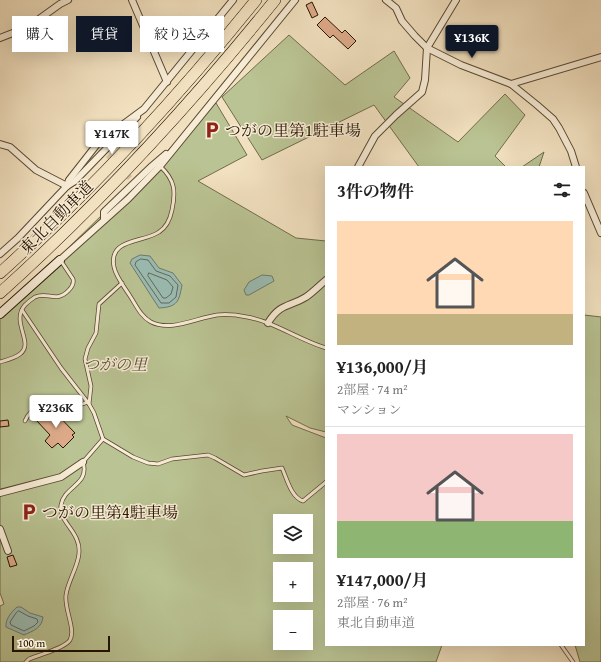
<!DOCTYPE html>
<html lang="ja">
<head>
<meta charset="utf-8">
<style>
  :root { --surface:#fff; --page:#f2f2f2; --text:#222; --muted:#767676; --line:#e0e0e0; --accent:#111827 }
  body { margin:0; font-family:"Gentium Book Plus","Noto Serif JP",serif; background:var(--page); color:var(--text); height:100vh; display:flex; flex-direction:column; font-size:15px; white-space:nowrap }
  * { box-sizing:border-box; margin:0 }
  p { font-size:13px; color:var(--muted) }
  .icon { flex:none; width:22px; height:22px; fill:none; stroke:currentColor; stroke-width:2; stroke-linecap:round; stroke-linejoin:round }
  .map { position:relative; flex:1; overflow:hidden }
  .sheet { position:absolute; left:325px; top:166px; width:260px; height:480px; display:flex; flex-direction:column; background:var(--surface); border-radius:0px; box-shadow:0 4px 16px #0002 }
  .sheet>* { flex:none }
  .hud { position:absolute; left:12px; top:16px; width:253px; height:36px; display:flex; gap:8px }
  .tools { position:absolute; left:273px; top:514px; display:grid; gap:8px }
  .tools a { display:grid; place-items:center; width:40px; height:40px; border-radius:0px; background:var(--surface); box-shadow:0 4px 16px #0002; font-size:20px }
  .scale { position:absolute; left:12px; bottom:10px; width:98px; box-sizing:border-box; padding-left:4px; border:2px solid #281501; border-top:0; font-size:11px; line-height:14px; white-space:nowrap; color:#281501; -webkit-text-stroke:3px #f7ecd6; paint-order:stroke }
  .price { position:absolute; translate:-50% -34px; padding:0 9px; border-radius:4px; background:#fff; color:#222; font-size:13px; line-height:26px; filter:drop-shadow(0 1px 2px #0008) }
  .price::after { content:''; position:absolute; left:50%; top:24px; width:12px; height:9px; margin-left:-6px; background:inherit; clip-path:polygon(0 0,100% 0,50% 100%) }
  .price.selected { background:var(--accent); color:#fff }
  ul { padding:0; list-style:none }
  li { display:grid; align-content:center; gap:8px; height:212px; padding:0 12px }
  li+li { border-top:1px solid var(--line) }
  li span { display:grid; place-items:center; height:124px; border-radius:0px; color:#555 }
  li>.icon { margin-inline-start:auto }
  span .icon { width:72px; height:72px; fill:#fffc; stroke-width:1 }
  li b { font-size:17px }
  h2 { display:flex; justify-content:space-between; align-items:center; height:48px; padding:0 12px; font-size:17px }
  .chip { padding:0 14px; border-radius:0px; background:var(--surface); box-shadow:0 4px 16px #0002; font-size:14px; line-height:36px }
  .chip.selected { background:var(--accent); color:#fff }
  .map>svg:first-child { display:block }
  .green { fill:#bac393; stroke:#716c4a; fill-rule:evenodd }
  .water { fill:#9bbdb4; stroke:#6d7a6c }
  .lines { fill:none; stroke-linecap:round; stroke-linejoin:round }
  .shore { stroke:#62695a; stroke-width:1 }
  .building { fill:#ddaa89; stroke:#281501 }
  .street-tunnel { stroke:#d4c2a3; stroke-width:6; stroke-dasharray:6 3; stroke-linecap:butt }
  .lane-casing { stroke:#5a4831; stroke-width:4.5 }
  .street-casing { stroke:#5a4831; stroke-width:8 }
  .secondary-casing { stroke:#281501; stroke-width:10 }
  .highway-casing { stroke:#281501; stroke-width:12 }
  .lane { stroke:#f7ecd6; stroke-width:3 }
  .street { stroke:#f7ecd6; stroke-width:6 }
  .secondary { stroke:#f7ecd6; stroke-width:8 }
  .highway { stroke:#f2e1c0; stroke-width:11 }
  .labels { text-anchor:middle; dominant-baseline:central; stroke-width:3; stroke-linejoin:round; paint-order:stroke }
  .poi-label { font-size:16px; fill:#281501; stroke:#f7ecd6; text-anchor:start }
  .street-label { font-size:16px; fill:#281501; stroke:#f7ecd6 }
  .park-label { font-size:16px; font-style:italic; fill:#5b5234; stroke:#f7ecd6 }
</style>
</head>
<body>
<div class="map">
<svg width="601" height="662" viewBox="0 0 601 662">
  <rect width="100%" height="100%" fill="#f2e1c0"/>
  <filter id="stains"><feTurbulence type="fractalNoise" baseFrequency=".005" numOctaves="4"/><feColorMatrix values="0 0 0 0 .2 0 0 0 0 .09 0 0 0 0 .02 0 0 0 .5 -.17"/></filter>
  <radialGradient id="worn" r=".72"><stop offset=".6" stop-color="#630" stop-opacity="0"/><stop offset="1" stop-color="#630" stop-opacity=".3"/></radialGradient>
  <!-- green -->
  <g class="green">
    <path d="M289 35 345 85 394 51 410 78 394 97 458 142 505 94 525 115 495 156 506 167H419L374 105 262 160 222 97Z"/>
    <path d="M216 103 247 155 198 181 296 238 326 241V432L310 428 286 416 292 425 326 438V645H442L436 662H0V606L4 604 0 593V315ZM280 521H306V547H280ZM280 569H306V595H280ZM280 617H306V643H280Z"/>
    <path d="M544 152 539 167H522Z"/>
    <path d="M584 315 601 317V662H580L575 645H584Z"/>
  </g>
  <!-- water -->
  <g class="water">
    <path d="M140 255 150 256 159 268 173 273 182 285C179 301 178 307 159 308L130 263 132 259Z"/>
    <path d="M262 275 272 276 274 281 249 295H246L244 290 249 282Z"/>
    <path d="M17 607H21L30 613 43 617C42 628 33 631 24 635L6 627C5 620 11 612 17 607Z"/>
  </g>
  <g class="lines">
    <!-- shore -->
    <g class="shore">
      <path d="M141 259 148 260 156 271 170 276 178 285 176 297 169 303H161L135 265 136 262Z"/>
      <path d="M149 273 167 280 173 287 171 294 166 298H163L148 276Z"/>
      <path d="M19 611 28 616 37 619 38 622 34 626 24 631 11 625 10 622 16 613Z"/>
    </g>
  </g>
  <!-- building -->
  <g class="building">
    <path d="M312 2 318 15 312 18 306 5Z"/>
    <path d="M325 17 342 33 345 30 356 41 348 49 333 35 330 38 317 25Z"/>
    <path d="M51 408 75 433 72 435 74 437 63 448 58 443 52 448 45 441 50 435 36 420 47 410 48 411Z"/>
    <path d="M8 420 9 426 0 427V421Z"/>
    <path d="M13 555 17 565 10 567 7 557Z"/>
  </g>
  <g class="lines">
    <!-- street-tunnel -->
    <path class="street-tunnel" d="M108 155 130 178"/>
    <!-- lane casing -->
    <g class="lane-casing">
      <g id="lane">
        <path d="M160 166C175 180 176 191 172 210 170 220 167 227 159 232 143 243 108 238 114 267 116 277 125 288 130 296 136 305 141 317 151 322 171 332 196 318 217 315 226 314 237 315 247 317 275 322 299 340 326 348"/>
        <path d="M122 283 99 304 96 333 88 348 85 359 91 386 89 404 94 413 103 439 133 457 148 463 158 464 172 459 208 455 215 458 244 475 262 471 282 468C287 479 291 497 303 501L326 482"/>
        <path d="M22 310 61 368 89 404"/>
        <path d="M0 362C7 360 15 358 20 354 35 343 10 322 25 305 27 303 32 299 35 297 48 291 56 304 69 290 72 287 74 283 73 279L61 261"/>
        <path d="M25 421C31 406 50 400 65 402 73 403 80 407 87 402"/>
        <path d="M561 645 573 662"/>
        <path d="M26 662 29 659C39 655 65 648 70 640 76 629 64 609 66 595 68 578 85 558 77 540 73 528 59 519 61 505 64 486 90 485 83 462L103 439"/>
      </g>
    </g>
    <!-- street casing -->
    <g class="street-casing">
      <g id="street">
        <path d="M132 0 167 82"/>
        <path d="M386 0 396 8 402 21 415 36 427 48 461 65 511 84 537 105 553 119 559 128 571 151 576 167"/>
        <path d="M0 38 28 27 60 4 68 0"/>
        <path d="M511 84 601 57"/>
        <path d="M0 144 10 147 36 170 67 186"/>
        <path d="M358 167 375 136 396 115 422 92 425 80 427 48 456 0"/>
        <path d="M67 186 69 180 98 143 144 109 233 0"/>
        <path d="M584 193 601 233"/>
        <path d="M104 220V212L152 166 166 154"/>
        <path d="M0 254 18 238 67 186 75 181 137 117"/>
        <path d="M60 260 128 199 160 166 295 0"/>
        <path d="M268 323C280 303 290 307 306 297 313 292 320 285 326 280"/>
        <path d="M0 493 61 477 83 462"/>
        <path d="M0 529 8 551"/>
      </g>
    </g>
    <!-- secondary casing -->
    <g class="secondary-casing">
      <path id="secondary" d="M0 314 60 260"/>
    </g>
    <!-- highway casing -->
    <g class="highway-casing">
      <g id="highway">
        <path d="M0 273C93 189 178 97 256 0"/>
        <path d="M0 293C100 203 191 104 275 0"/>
      </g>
    </g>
    <!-- lane -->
    <use href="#lane" class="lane"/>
    <!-- street -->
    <use href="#street" class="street"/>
    <!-- secondary -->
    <use href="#secondary" class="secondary"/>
    <!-- highway -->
    <use href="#highway" class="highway"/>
  </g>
  <!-- icons -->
  <defs>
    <g id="parking-bare" transform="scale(1.38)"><path d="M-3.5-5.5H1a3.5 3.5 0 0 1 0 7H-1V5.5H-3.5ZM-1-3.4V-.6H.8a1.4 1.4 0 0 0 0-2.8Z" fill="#8f2418" stroke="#f7ecd6" stroke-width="2.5" paint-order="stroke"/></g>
  </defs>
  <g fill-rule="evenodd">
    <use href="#parking-bare" x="212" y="130"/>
    <use href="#parking-bare" x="29" y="512"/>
  </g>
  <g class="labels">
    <!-- poi labels -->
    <g class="poi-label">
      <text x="225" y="130">つがの里第1駐車場</text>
      <text x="42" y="512">つがの里第4駐車場</text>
    </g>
    <!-- street labels -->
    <g class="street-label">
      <text transform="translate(56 217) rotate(-45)">東北自動車道</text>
    </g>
    <!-- park labels -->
    <g class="park-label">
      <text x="115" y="364">つがの里</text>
    </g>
  </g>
  <rect width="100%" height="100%" filter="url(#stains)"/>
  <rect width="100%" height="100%" fill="url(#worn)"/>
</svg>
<div class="tools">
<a><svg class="icon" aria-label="layers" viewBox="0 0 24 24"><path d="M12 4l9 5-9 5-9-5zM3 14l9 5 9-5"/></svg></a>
<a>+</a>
<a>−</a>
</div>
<div class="scale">100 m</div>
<b class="price selected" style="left:472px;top:59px">¥136K</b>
<b class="price" style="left:112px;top:155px">¥147K</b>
<b class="price" style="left:56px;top:429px">¥236K</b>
<div class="hud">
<a class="chip">購入</a>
<a class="chip selected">賃貸</a>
<a class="chip">絞り込み</a>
</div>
<section class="sheet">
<h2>3件の物件<svg class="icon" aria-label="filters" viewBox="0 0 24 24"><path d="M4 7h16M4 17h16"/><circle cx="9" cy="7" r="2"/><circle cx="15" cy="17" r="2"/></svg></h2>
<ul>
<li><span style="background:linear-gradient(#ffd9b3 75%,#c2b280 0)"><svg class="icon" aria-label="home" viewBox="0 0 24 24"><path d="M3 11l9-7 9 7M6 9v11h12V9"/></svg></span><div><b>¥136,000/月</b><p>2部屋 · 74 m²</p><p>マンション</p></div></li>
<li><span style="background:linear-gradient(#f6c9c9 70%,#8fb573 0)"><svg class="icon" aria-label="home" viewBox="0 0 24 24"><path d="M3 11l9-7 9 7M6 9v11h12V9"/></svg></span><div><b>¥147,000/月</b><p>2部屋 · 76 m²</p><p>東北自動車道</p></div></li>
</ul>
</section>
</div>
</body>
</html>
